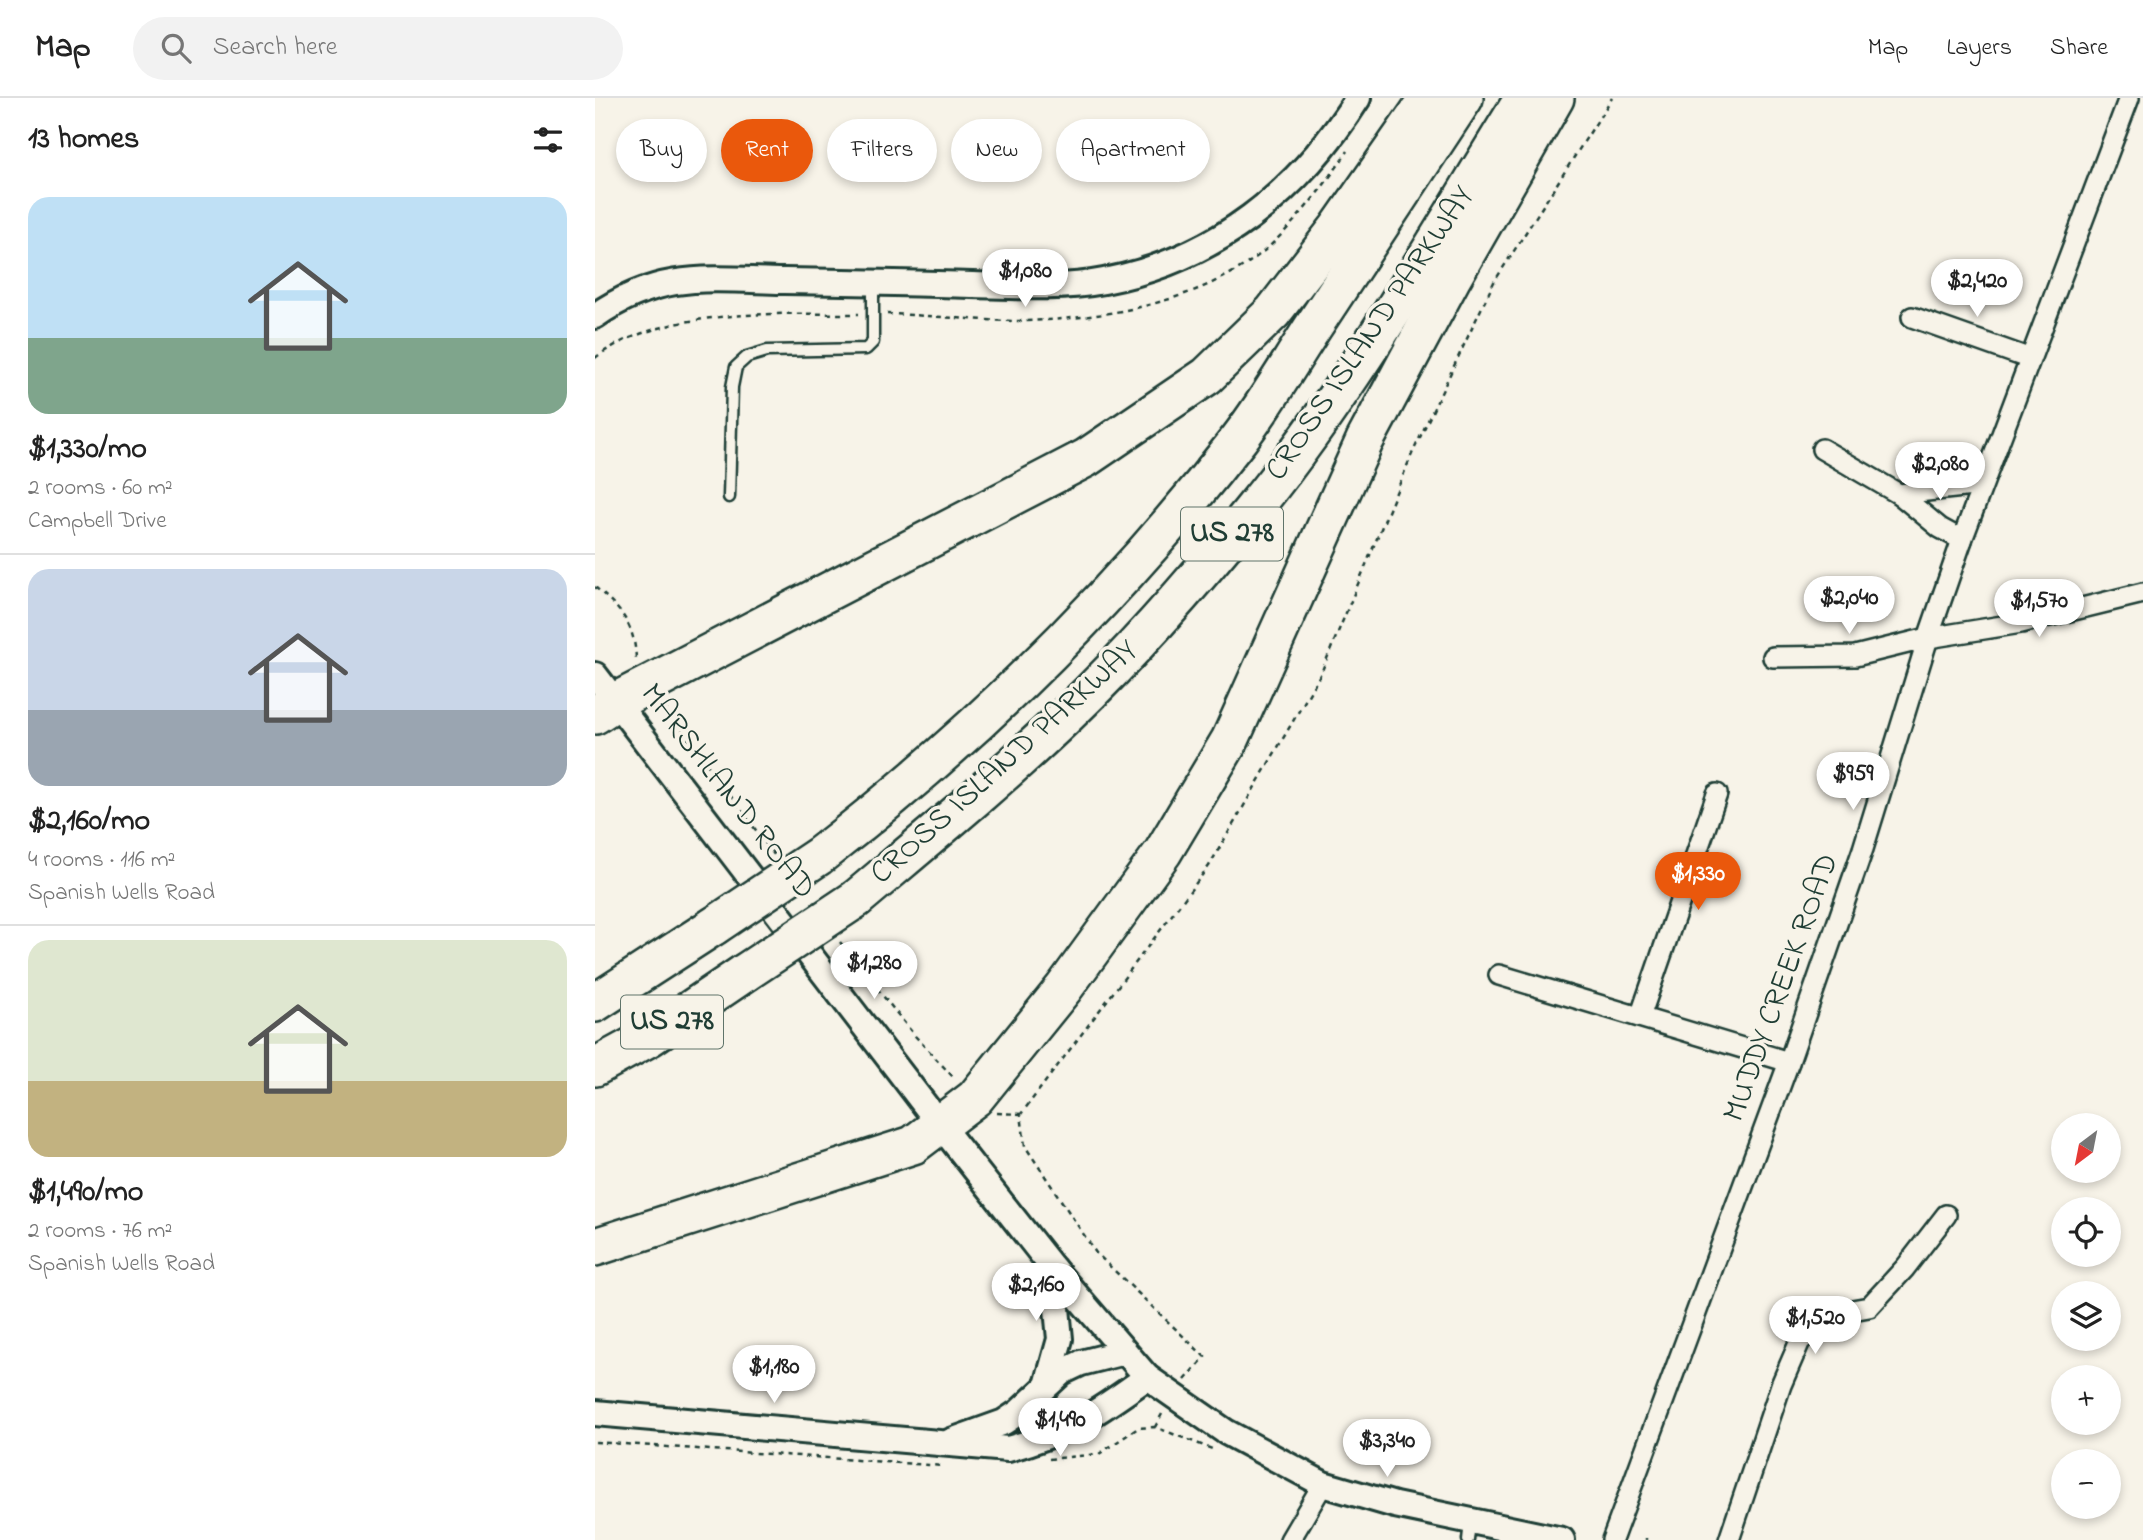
<!DOCTYPE html>
<html lang="en">
<head>
<meta charset="utf-8">
<style>
  :root { --surface:#fff; --page:#f2f2f2; --text:#222; --muted:#767676; --line:#e0e0e0; --accent:#ea580c }
  body { margin:0; font-family:"Indie Flower",sans-serif; background:var(--page); color:var(--text); height:100vh; display:flex; flex-direction:column; font-size:26px; white-space:nowrap }
  * { box-sizing:border-box; margin:0 }
  p { font-size:23px; color:var(--muted) }
  .icon { flex:none; width:38px; height:38px; fill:none; stroke:currentColor; stroke-width:2; stroke-linecap:round; stroke-linejoin:round }
  .map { position:relative; flex:1; overflow:hidden }
  .side { display:flex; flex-direction:column; background:var(--surface); width:595px }
  .side>* { flex:none }
  .guide { position:absolute; left:21px; top:21px; width:665px; height:63px; display:flex; gap:14px }
  .needle { width:46px; rotate:212deg }
  .tools { position:absolute; left:1456px; top:1015px; display:grid; gap:14px }
  .tools a { display:grid; place-items:center; width:70px; height:70px; border-radius:50%; background:var(--surface); box-shadow:0 4px 10px #0003; font-size:35px }
  .price { position:absolute; translate:-50% -60px; padding:0 16px; border-radius:24px; background:#fff; color:#222; font-size:23px; line-height:46px; filter:drop-shadow(0 2px 4px #0008) }
  .price::after { content:''; position:absolute; left:50%; top:42px; width:21px; height:16px; margin-left:-10px; background:inherit; clip-path:polygon(0 0,100% 0,50% 100%) }
  .price.selected { background:var(--accent); color:#fff }
  ul { padding:0; list-style:none }
  li { display:grid; align-content:center; gap:14px; height:371px; padding:0 28px }
  li+li { border-top:2px solid var(--line) }
  li span { display:grid; place-items:center; height:217px; border-radius:21px; color:#555 }
  li>.icon { margin-inline-start:auto }
  span .icon { width:126px; height:126px; fill:#fffc; stroke-width:1 }
  li b { font-size:30px }
  h2 { display:flex; justify-content:space-between; align-items:center; height:84px; padding:0 28px; font-size:30px }
  .tag { padding:0 24px; border-radius:32px; background:var(--surface); box-shadow:0 4px 10px #0003; font-size:24px; line-height:63px }
  .tag.selected { background:var(--accent); color:#fff }
  header { display:flex; align-items:center; gap:42px; box-sizing:border-box; height:98px; padding:0 35px; background:var(--surface); border-bottom:2px solid var(--line) }
  header strong { font-size:33px }
  nav { display:flex; gap:38px; margin-inline-start:auto; font-size:24px }
  .search { width:490px; height:63px; background:var(--page); display:flex; align-items:center; gap:18px; box-sizing:border-box; padding:0 24px; border-radius:38px; color:var(--muted); font-size:26px }
  main { display:flex; flex:1; min-height:0 }
  .map>svg:first-child { display:block }
  .lines { fill:none; stroke-linecap:round; stroke-linejoin:round }
  .service-casing { stroke:#1f3d34; stroke-width:15 }
  .minor-casing { stroke:#1f3d34; stroke-width:24 }
  .tertiary-casing { stroke:#1f3d34; stroke-width:30 }
  .motorway-casing { stroke:#1f3d34; stroke-width:42 }
  .path { stroke:#1f3d34; stroke-width:2.5; stroke-dasharray:5 5; stroke-linecap:butt }
  .service { stroke:#f7f3e8; stroke-width:10 }
  .minor { stroke:#f7f3e8; stroke-width:19 }
  .tertiary { stroke:#f7f3e8; stroke-width:24 }
  .motorway { stroke:#f7f3e8; stroke-width:37 }
  .motorway-bridge-casing { stroke:#1f3d34; stroke-width:42; stroke-linecap:butt }
  .motorway-bridge { stroke:#f7f3e8; stroke-width:37 }
  .labels { text-anchor:middle; dominant-baseline:central; stroke-width:7; stroke-linejoin:round; paint-order:stroke }
  .shield { fill:#f7f3e8; stroke:#60746a; stroke-width:2 }
  .shield-label { font-size:30px; font-weight:bold; fill:#1f3d34 }
  .street-label { font-size:32px; fill:#1f3d34; stroke:#f7f3e8 }
</style>
</head>
<body>
<header>
<strong>Map</strong>
<div class="search"><svg class="icon" aria-label="search" viewBox="0 0 24 24"><circle cx="10" cy="10" r="6"/><path d="M15 15l6 6"/></svg>Search here</div>
<nav><a>Map</a><a>Layers</a><a>Share</a></nav>
</header>
<main>
<section class="side">
<h2>13 homes<svg class="icon" aria-label="filters" viewBox="0 0 24 24"><path d="M4 7h16M4 17h16"/><circle cx="9" cy="7" r="2"/><circle cx="15" cy="17" r="2"/></svg></h2>
<ul>
<li><span style="background:linear-gradient(#bfe0f5 65%,#7fa58c 0)"><svg class="icon" aria-label="home" viewBox="0 0 24 24"><path d="M3 11l9-7 9 7M6 9v11h12V9"/></svg></span><div><b>$1,330/mo</b><p>2 rooms · 60 m²</p><p>Campbell Drive</p></div></li>
<li><span style="background:linear-gradient(#c9d6e8 65%,#9aa5b1 0)"><svg class="icon" aria-label="home" viewBox="0 0 24 24"><path d="M3 11l9-7 9 7M6 9v11h12V9"/></svg></span><div><b>$2,160/mo</b><p>4 rooms · 116 m²</p><p>Spanish Wells Road</p></div></li>
<li><span style="background:linear-gradient(#dfe7d0 65%,#c2b280 0)"><svg class="icon" aria-label="home" viewBox="0 0 24 24"><path d="M3 11l9-7 9 7M6 9v11h12V9"/></svg></span><div><b>$1,490/mo</b><p>2 rooms · 76 m²</p><p>Spanish Wells Road</p></div></li>
</ul>
</section>
<div class="map">
<svg width="1548" height="1442" viewBox="0 0 1548 1442">
  <rect width="100%" height="100%" fill="#f7f3e8"/>
  <filter id="ink" filterUnits="userSpaceOnUse"><feTurbulence type="fractalNoise" baseFrequency=".0143" numOctaves="2"/><feDisplacementMap in="SourceGraphic" scale="14" xChannelSelector="R" yChannelSelector="G"/><feConvolveMatrix kernelMatrix="1 2 1 2 8 2 1 2 1" color-interpolation-filters="sRGB"/></filter>
  <g filter="url(#ink)">
    <g class="lines">
      <!-- service casing -->
      <g class="service-casing">
        <g id="service">
          <path d="M134 399 137 289 141 269 152 259 172 253 271 251 278 244V185"/>
          <path d="M873 1442 875 1425"/>
        </g>
      </g>
      <!-- minor casing -->
      <g class="minor-casing">
        <g id="minor">
          <path d="M1317 219 1433 260"/>
          <path d="M1227 351 1304 396 1387 387"/>
          <path d="M1304 396 1345 430 1367 442"/>
          <path d="M1178 559 1260 558 1333 540 1426 525 1548 495"/>
          <path d="M904 877 1194 964"/>
          <path d="M1045 919 1122 696"/>
          <path d="M695 1442 728 1386"/>
          <path d="M1017 1442 1194 964 1268 751 1333 540 1367 442 1534 0"/>
          <path d="M1134 1442 1186 1287 1205 1243 1240 1215 1274 1209 1310 1170 1351 1117"/>
        </g>
      </g>
      <!-- tertiary casing -->
      <g class="tertiary-casing">
        <g id="tertiary">
          <path d="M0 218C64 173 113 181 187 183 250 184 314 185 377 187 420 188 467 191 509 183 620 162 704 94 763 0"/>
          <path d="M0 577 346 1028 457 1169 552 1279 631 1334 728 1386 800 1407 967 1442"/>
          <path d="M453 1284 465 1241 458 1170"/>
          <path d="M0 1315 413 1351C474 1334 501 1316 552 1279"/>
          <path d="M356 1343 409 1324 424 1314 467 1274 486 1265 529 1254"/>
        </g>
      </g>
      <!-- motorway casing -->
      <g class="motorway-casing">
        <g id="motorway">
          <path d="M0 617 20 604 491 360 612 278 678 214 743 130 834 0"/>
          <path d="M224 758C382 636 522 498 644 341 672 305 695 264 720 226 770 151 819 75 869 0"/>
          <path d="M261 801C332 741 404 682 472 617 539 553 601 482 659 410 762 283 843 138 929 0"/>
          <path d="M0 905 119 828"/>
          <path d="M0 969 55 939 151 874"/>
          <path d="M0 1149 318 1047 380 1000 469 890 568 754 635 642 770 342 857 180 960 0"/>
        </g>
      </g>
      <!-- path -->
      <g class="path">
        <path d="M292 216C336 217 381 223 425 223 507 222 618 203 679 144 707 117 731 85 753 53"/>
        <path d="M0 260C68 209 182 216 264 216"/>
        <path d="M0 489C27 512 41 528 41 565"/>
        <path d="M69 608 180 758"/>
        <path d="M245 844 320 938 360 981"/>
        <path d="M402 1015 426 1016"/>
        <path d="M590 1282 610 1259 501 1155 430 1048 426 1016 614 768 726 575 817 356 899 184 1017 0"/>
        <path d="M560 1329 567 1316"/>
        <path d="M0 1344 349 1368"/>
        <path d="M454 1361 504 1356 543 1330 560 1329 617 1351"/>
        <path d="M1051 1442V1440"/>
      </g>
      <!-- service -->
      <use href="#service" class="service"/>
      <!-- minor -->
      <use href="#minor" class="minor"/>
      <!-- tertiary -->
      <use href="#tertiary" class="tertiary"/>
      <!-- motorway -->
      <use href="#motorway" class="motorway"/>
      <!-- motorway-bridge casing -->
      <g class="motorway-bridge-casing">
        <g id="motorway-bridge">
          <path d="M119 828 224 758"/>
          <path d="M151 874 261 801"/>
        </g>
      </g>
      <!-- motorway-bridge -->
      <use href="#motorway-bridge" class="motorway-bridge"/>
    </g>
  </g>
  <g class="labels">
    <!-- shield labels -->
    <g class="shield">
      <rect x="586" y="409.5" width="102" height="53" rx="5"/>
      <rect x="26" y="897.5" width="102" height="53" rx="5"/>
    </g>
    <g class="shield-label">
      <text x="637" y="436">US 278</text>
      <text x="77" y="924">US 278</text>
    </g>
    <!-- street labels -->
    <g class="street-label">
      <text transform="translate(776 236) rotate(-56)">CROSS ISLAND PARKWAY</text>
      <text transform="translate(410 665) rotate(-42)">CROSS ISLAND PARKWAY</text>
      <text transform="translate(132 694) rotate(52)">MARSHLAND ROAD</text>
      <text transform="translate(1187 890) rotate(-70)">MUDDY CREEK ROAD</text>
    </g>
  </g>
</svg>
<div class="tools">
<a><svg class="needle" viewBox="-14 -14 28 28"><path d="M0-13l5 13h-10z" fill="#e53935"/><path d="M0 13l5-13h-10z" fill="#767676"/></svg></a>
<a><svg class="icon" aria-label="locate" viewBox="0 0 24 24"><circle cx="12" cy="12" r="6"/><path d="M12 2v4M12 18v4M2 12h4M18 12h4"/></svg></a>
<a><svg class="icon" aria-label="layers" viewBox="0 0 24 24"><path d="M12 4l9 5-9 5-9-5zM3 14l9 5 9-5"/></svg></a>
<a>+</a>
<a>−</a>
</div>
<b class="price" style="left:430px;top:211px">$1,080</b>
<b class="price" style="left:1382px;top:221px">$2,420</b>
<b class="price" style="left:1345px;top:404px">$2,080</b>
<b class="price" style="left:1254px;top:538px">$2,040</b>
<b class="price" style="left:1444px;top:541px">$1,570</b>
<b class="price" style="left:1258px;top:714px">$959</b>
<b class="price selected" style="left:1103px;top:814px">$1,330</b>
<b class="price" style="left:279px;top:903px">$1,280</b>
<b class="price" style="left:441px;top:1225px">$2,160</b>
<b class="price" style="left:1220px;top:1258px">$1,520</b>
<b class="price" style="left:179px;top:1307px">$1,180</b>
<b class="price" style="left:465px;top:1360px">$1,490</b>
<b class="price" style="left:792px;top:1381px">$3,340</b>
<div class="guide">
<a class="tag">Buy</a>
<a class="tag selected">Rent</a>
<a class="tag">Filters</a>
<a class="tag">New</a>
<a class="tag">Apartment</a>
</div>
</div>
</main>
</body>
</html>
